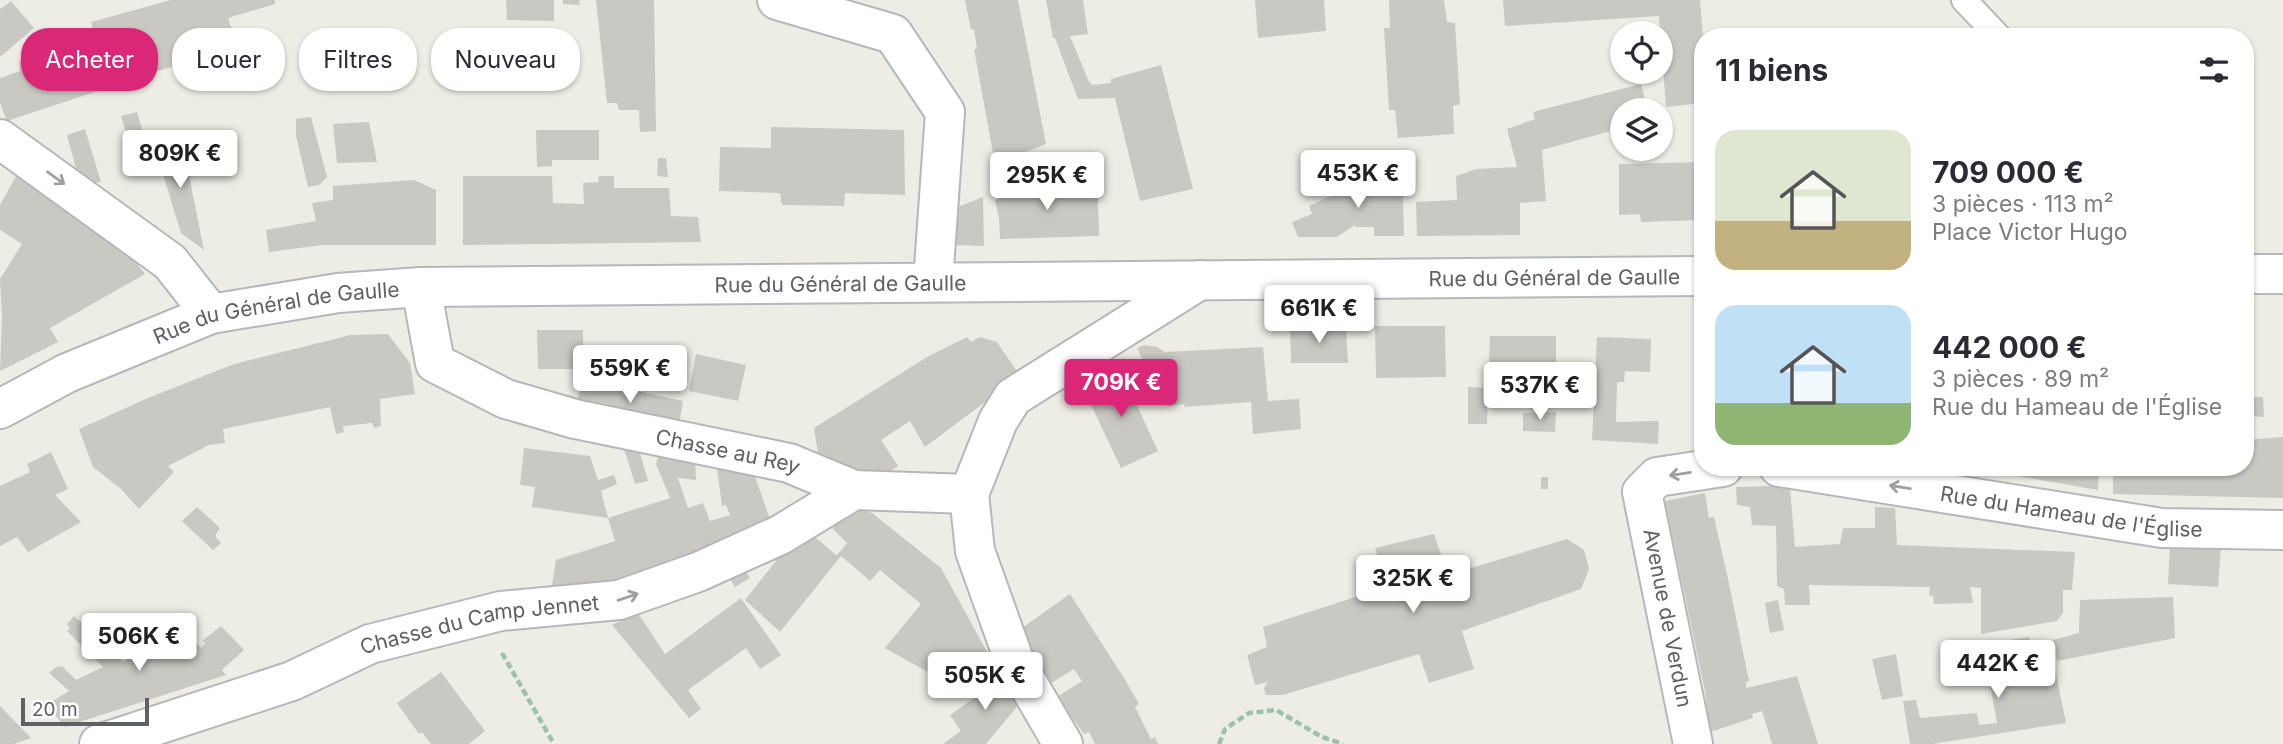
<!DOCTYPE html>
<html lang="fr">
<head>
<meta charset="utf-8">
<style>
  :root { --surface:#fff; --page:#f2f2f3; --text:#2b2b33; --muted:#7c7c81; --accent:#db2777 }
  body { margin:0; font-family:Inter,sans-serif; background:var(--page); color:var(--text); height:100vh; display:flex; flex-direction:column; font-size:26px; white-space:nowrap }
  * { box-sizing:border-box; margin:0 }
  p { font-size:23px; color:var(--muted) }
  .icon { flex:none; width:38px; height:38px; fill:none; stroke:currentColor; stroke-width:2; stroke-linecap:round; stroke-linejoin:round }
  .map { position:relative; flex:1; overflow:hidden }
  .drawer { position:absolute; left:1694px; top:28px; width:560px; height:448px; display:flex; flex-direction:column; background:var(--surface); border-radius:28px; box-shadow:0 2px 5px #0004 }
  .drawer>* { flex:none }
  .hud { position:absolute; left:21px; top:28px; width:665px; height:63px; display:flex; gap:14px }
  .buttons { position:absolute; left:1610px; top:21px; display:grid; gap:14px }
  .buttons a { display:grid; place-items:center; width:63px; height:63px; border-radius:50%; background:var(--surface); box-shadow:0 2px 5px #0004; font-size:35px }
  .scale { position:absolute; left:21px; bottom:18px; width:128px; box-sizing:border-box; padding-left:7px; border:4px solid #5d6065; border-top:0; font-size:19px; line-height:24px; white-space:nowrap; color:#5d6065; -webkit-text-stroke:5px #fff; paint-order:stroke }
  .price { position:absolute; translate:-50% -60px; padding:0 16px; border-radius:7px; background:#fff; color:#222; font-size:23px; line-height:46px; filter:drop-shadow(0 2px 4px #0008) }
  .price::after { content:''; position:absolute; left:50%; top:42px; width:21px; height:16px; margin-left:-10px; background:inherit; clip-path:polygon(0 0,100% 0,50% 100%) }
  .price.selected { background:var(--accent); color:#fff }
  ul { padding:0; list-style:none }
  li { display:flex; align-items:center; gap:21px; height:175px; padding:0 21px }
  li span { display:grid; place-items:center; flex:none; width:196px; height:140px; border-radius:21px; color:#555 }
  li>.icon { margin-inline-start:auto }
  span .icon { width:84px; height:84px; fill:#fffc; stroke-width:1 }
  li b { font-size:30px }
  h2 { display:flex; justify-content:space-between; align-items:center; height:84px; padding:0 21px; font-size:30px }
  .chip { padding:0 24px; border-radius:28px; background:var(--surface); box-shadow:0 2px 5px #0004; font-size:24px; line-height:63px }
  .chip.selected { background:var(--accent); color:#fff }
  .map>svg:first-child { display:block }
  .building { fill:#cac8c2 }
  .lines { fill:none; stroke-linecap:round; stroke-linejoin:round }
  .lane-casing { stroke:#b5b7bb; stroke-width:28 }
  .street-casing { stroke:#b5b7bb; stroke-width:42 }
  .secondary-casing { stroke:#b4b7bc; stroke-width:42 }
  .path { stroke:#9bc2ab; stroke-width:4.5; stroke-dasharray:7 3.5; stroke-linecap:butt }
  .lane { stroke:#fff; stroke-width:24 }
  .street { stroke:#fff; stroke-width:38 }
  .secondary { stroke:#fff; stroke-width:38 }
  .oneway { stroke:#9ea0a3 }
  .labels { text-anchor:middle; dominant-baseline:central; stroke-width:5; stroke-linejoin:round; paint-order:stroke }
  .street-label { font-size:21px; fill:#5d6065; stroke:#fff }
</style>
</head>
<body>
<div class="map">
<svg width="2283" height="744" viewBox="0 0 2283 744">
  <rect width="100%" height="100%" fill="#eeede5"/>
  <!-- building -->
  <g class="building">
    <path d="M171 0H275V4L228 18 237 45 7 121 0 103V78L20 71 19 61 32 56V52L93 32 91 22Z"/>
    <path d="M506 0H554V21L507 20Z"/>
    <path d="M563 0H579L580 5 563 4Z"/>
    <path d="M596 0H654L656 131 640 132 639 110H619L617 103H607Z"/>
    <path d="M965 0H1018L1046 144 995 164 974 49H977L974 29 971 30Z"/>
    <path d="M1046 0H1083L1088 34 1070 36 1089 82 1093 85 1111 83V79L1161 65 1193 189 1140 201 1115 98 1078 99 1055 38H1053Z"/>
    <path d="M1255 0H1324L1326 31 1258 38Z"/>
    <path d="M1389 0H1444L1447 22 1455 23 1460 104 1453 106 1454 134 1398 138 1395 110H1389L1384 28H1390Z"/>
    <path d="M1503 0H1700L1703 37V103L1666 107 1659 16 1505 26Z"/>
    <path d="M11 1 34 28 0 57V9Z"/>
    <path d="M1641 84 1648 110H1622V128L1542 150 1546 201 1520 203V235L1417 236 1416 202 1457 200 1456 176 1476 169 1517 167 1507 129 1535 119 1533 112Z"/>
    <path d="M137 112 153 165 137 169 121 116Z"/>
    <path d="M311 117 327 177 319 185 308 187 296 136V119Z"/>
    <path d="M369 122 377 162 337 163 333 124Z"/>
    <path d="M771 127 904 130 905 195 845 193 844 206 782 205 780 193 719 191 720 147 771 148Z"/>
    <path d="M85 129 101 182 85 184 79 180 67 135Z"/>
    <path d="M536 130H599V160H552V166L537 167Z"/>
    <path d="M167 138 170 152 184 150 204 250 181 233 153 142Z"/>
    <path d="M658 158H666L668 177 657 176Z"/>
    <path d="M1703 162V220L1641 222 1640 214 1619 215V164Z"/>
    <path d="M1391 169 1403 196 1404 236H1374V227H1356L1355 225 1337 237H1298L1292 222 1312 214 1309 206Z"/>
    <path d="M1053 170 1061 197 1098 196 1099 236 1000 239 999 219 995 200 1028 187 1026 181Z"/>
    <path d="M16 176 116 246 121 244 145 274 50 328 58 342 0 371 2 316 0 279 22 244 0 230V205Z"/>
    <path d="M463 176H552L553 203 584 204 583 183 598 182 599 176H614V188H669L671 216 698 217 701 242 463 245Z"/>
    <path d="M414 180 436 190V245H322L269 252 266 230 316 221 312 203 333 200V186Z"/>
    <path d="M983 197 984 246 954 245 955 208Z"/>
    <path d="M1346 326 1348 363H1291L1290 327Z"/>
    <path d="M1375 326H1445L1446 377 1376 378Z"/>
    <path d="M537 330H583V369H538Z"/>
    <path d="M388 334 410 363 415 394 380 399 381 426 374 428 372 423 343 426 344 432 336 434 330 407 223 429 225 443 209 445 168 466 174 472 139 509 121 489 93 467 79 429 148 398 234 364 351 335Z"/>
    <path d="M1490 336H1556V385H1488Z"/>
    <path d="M967 337 971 342 980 337 997 342 1020 376 925 447 910 421 881 440 898 466 875 482 815 465 818 454 814 428 927 357Z"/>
    <path d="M1597 337 1651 339 1650 372 1625 371 1624 382H1617L1616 422 1659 421 1658 444 1592 440Z"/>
    <path d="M1144 345 1157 347 1165 352 1263 347 1268 401 1299 399 1301 429 1253 434 1251 402 1184 407 1185 404 1169 406 1163 377 1152 380 1137 348Z"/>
    <path d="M696 354 746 365 738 401 689 391Z"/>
    <path d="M1121 371 1158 451 1121 468 1083 388Z"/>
    <path d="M582 379 683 401 678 431 576 408Z"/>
    <path d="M1468 387 1488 388 1487 424H1468Z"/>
    <path d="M2245 397H2263L2264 417 2245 416Z"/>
    <path d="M1556 412 1555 432 1523 431V413Z"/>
    <path d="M2283 437V498L2113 494V467H2245V440Z"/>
    <path d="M622 442 638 446 648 481 635 484Z"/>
    <path d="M524 448 590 456 598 480 614 475 617 484 601 491 608 518 670 498 656 464 660 451 695 458 696 480 678 478 688 508 703 503 710 521 730 515 726 505 722 506 716 462 753 471 772 525 585 593 551 591 556 560 615 541 608 518 532 507 535 487 520 485Z"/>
    <path d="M51 452 68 489 55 495 81 522 28 552 17 537 0 546V486L30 472 27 464Z"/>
    <path d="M1978 467H2099L2098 490 1977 469Z"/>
    <rect x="1541" y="477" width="7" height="12"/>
    <path d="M1773 486 1790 488 1795 547 1840 544 1843 528H1875V507L1895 508 1897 545 2075 552 2072 590H2063V613L2057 621 1981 634V588L1970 587 1973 603 1934 604 1933 596 1929 595 1930 587 1809 585 1810 605H1785L1784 589 1777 586 1776 526 1752 525 1750 507 1737 505 1736 487Z"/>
    <path d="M1705 493 1709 518 1714 517 1728 579 1749 681 1746 682V688L1797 676 1818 744H1772L1762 711 1752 714 1753 718 1710 732 1705 691 1665 501Z"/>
    <path d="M197 507 220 528 215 536 221 543 213 550 182 521Z"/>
    <path d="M855 507 872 513 941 568 991 659 962 691 885 648 921 604 880 570 870 581 841 556 780 632 745 600 803 527 836 555 838 554 847 543 833 529 841 510Z"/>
    <path d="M1434 534 1448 575 1567 539 1584 550 1589 569 1581 589 1462 631 1474 669 1429 683 1419 654 1283 695H1266L1264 688 1268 682 1255 685 1247 655 1267 647 1263 627 1392 585 1384 560 1379 561 1375 548Z"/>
    <path d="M2170 544 2221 547 2218 587 2168 584Z"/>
    <path d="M740 563 750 578 735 587 726 572Z"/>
    <path d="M1070 594 1124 678 1139 704 1135 707 1151 739 1155 737 1158 744H1095L1089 732 1084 734 1057 697 1082 681 1074 669 1050 684 1035 665 1022 628Z"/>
    <path d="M2173 597 2175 638 2057 661 2053 640 2079 633 2080 600Z"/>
    <path d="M741 598 781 655 760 669 746 648 688 690 701 709 689 718 612 625 638 613 665 654Z"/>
    <path d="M1778 600 1784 630 1770 633 1765 603Z"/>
    <path d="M74 616 123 662 182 628 201 648 205 643 202 641 221 626 244 650 222 670 226 675 64 727 48 704 69 691 49 673 56 667 62 666 76 680 103 667 67 631 70 628 67 624Z"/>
    <path d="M2029 637 2036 677 2056 674 2066 723 1932 744H1910L1903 701 1916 700 1920 718 1977 713 1979 725 1997 723 1983 644Z"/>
    <path d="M1896 654 1903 696 1882 700 1872 659Z"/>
    <path d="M996 667 1020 703 986 744H943L961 731 950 715 987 689 981 680Z"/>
    <path d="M441 672 485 731 469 744H431L422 732 419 734 397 703Z"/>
    <path d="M0 706 31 738 14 744H0Z"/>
  </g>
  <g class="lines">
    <!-- lane casing -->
    <g class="lane-casing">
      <path id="lane" d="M1964 0 1999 37"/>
    </g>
    <!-- street casing -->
    <g class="street-casing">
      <g id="street">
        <path d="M777 0 893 34 945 112 933 282"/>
        <path d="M0 139 170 262 211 314"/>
        <path id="s1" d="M421 287 435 363 506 399 575 419 789 463 854 490 969 494 998 421 1013 397 1200 280"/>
        <path id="s2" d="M1779 467 2162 528 2283 530"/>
        <path d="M969 494 975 551 1014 660 1063 744"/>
        <path id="s3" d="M99 744 292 681 370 644 501 611 619 600 698 572 780 535 854 490"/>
        <path d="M1693 744 1642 492 1657 477 1723 467"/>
      </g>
    </g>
    <!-- secondary casing -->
    <g class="secondary-casing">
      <g id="secondary">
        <path d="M2245 274H2283"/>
        <path id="s4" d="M0 409 67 373 211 314 338 293 421 287 1703 276"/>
      </g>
    </g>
    <!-- path -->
    <g class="path">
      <path d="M502 653 554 744"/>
      <path d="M1219 744 1225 729 1249 713 1276 710 1322 737 1343 744"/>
    </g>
    <!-- lane -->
    <use href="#lane" class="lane"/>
    <!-- street -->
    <use href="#street" class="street"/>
    <!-- secondary -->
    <use href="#secondary" class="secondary"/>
  </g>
  <!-- one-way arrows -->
  <defs><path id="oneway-shaft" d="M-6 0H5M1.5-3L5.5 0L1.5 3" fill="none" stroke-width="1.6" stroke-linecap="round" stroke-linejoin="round" transform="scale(1.75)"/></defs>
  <g class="oneway">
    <use href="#oneway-shaft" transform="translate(56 178) rotate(36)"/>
    <use href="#oneway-shaft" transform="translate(1680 474) rotate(171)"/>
    <use href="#oneway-shaft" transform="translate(1900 487) rotate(-171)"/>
    <use href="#oneway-shaft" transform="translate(628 597) rotate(-19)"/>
  </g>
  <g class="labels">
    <!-- street labels -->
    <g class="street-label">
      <text stroke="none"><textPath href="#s4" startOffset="1577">Rue du Général de Gaulle</textPath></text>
      <text stroke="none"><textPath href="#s4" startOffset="863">Rue du Général de Gaulle</textPath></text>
      <text stroke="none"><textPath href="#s4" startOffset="296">Rue du Général de Gaulle</textPath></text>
      <text stroke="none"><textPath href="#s1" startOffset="385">Chasse au Rey</textPath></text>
      <text stroke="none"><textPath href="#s2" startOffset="296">Rue du Hameau de l'Église</textPath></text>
      <text transform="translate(1668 618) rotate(79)">Avenue de Verdun</text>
      <text stroke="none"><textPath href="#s3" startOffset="401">Chasse du Camp Jennet</textPath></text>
    </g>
  </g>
</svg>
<div class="buttons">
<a><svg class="icon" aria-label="locate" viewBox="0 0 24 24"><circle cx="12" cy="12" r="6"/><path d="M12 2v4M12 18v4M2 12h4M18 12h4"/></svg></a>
<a><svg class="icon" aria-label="layers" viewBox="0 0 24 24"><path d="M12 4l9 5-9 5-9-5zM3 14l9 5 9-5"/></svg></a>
</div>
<div class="scale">20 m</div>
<b class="price" style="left:180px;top:190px">809K €</b>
<b class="price" style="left:1358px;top:210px">453K €</b>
<b class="price" style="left:1047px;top:212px">295K €</b>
<b class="price" style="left:1319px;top:345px">661K €</b>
<b class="price" style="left:630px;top:405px">559K €</b>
<b class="price selected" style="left:1121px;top:419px">709K €</b>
<b class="price" style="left:1540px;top:422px">537K €</b>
<b class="price" style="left:1413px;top:615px">325K €</b>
<b class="price" style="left:139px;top:673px">506K €</b>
<b class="price" style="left:1998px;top:700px">442K €</b>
<b class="price" style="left:985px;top:712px">505K €</b>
<div class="hud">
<a class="chip selected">Acheter</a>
<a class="chip">Louer</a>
<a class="chip">Filtres</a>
<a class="chip">Nouveau</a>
</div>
<section class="drawer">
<h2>11 biens<svg class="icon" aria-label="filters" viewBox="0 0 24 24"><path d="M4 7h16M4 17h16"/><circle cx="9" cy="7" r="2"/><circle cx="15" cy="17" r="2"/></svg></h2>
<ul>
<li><span style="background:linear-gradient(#dfe7d0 65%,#c2b280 0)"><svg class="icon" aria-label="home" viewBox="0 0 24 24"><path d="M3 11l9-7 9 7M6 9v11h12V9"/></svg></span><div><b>709 000 €</b><p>3 pièces · 113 m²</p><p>Place Victor Hugo</p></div></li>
<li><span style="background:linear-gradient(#bfe0f5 70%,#8fb573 0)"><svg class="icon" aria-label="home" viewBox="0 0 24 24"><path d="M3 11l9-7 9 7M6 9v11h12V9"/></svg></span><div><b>442 000 €</b><p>3 pièces · 89 m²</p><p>Rue du Hameau de l'Église</p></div></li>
</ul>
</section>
</div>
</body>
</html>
